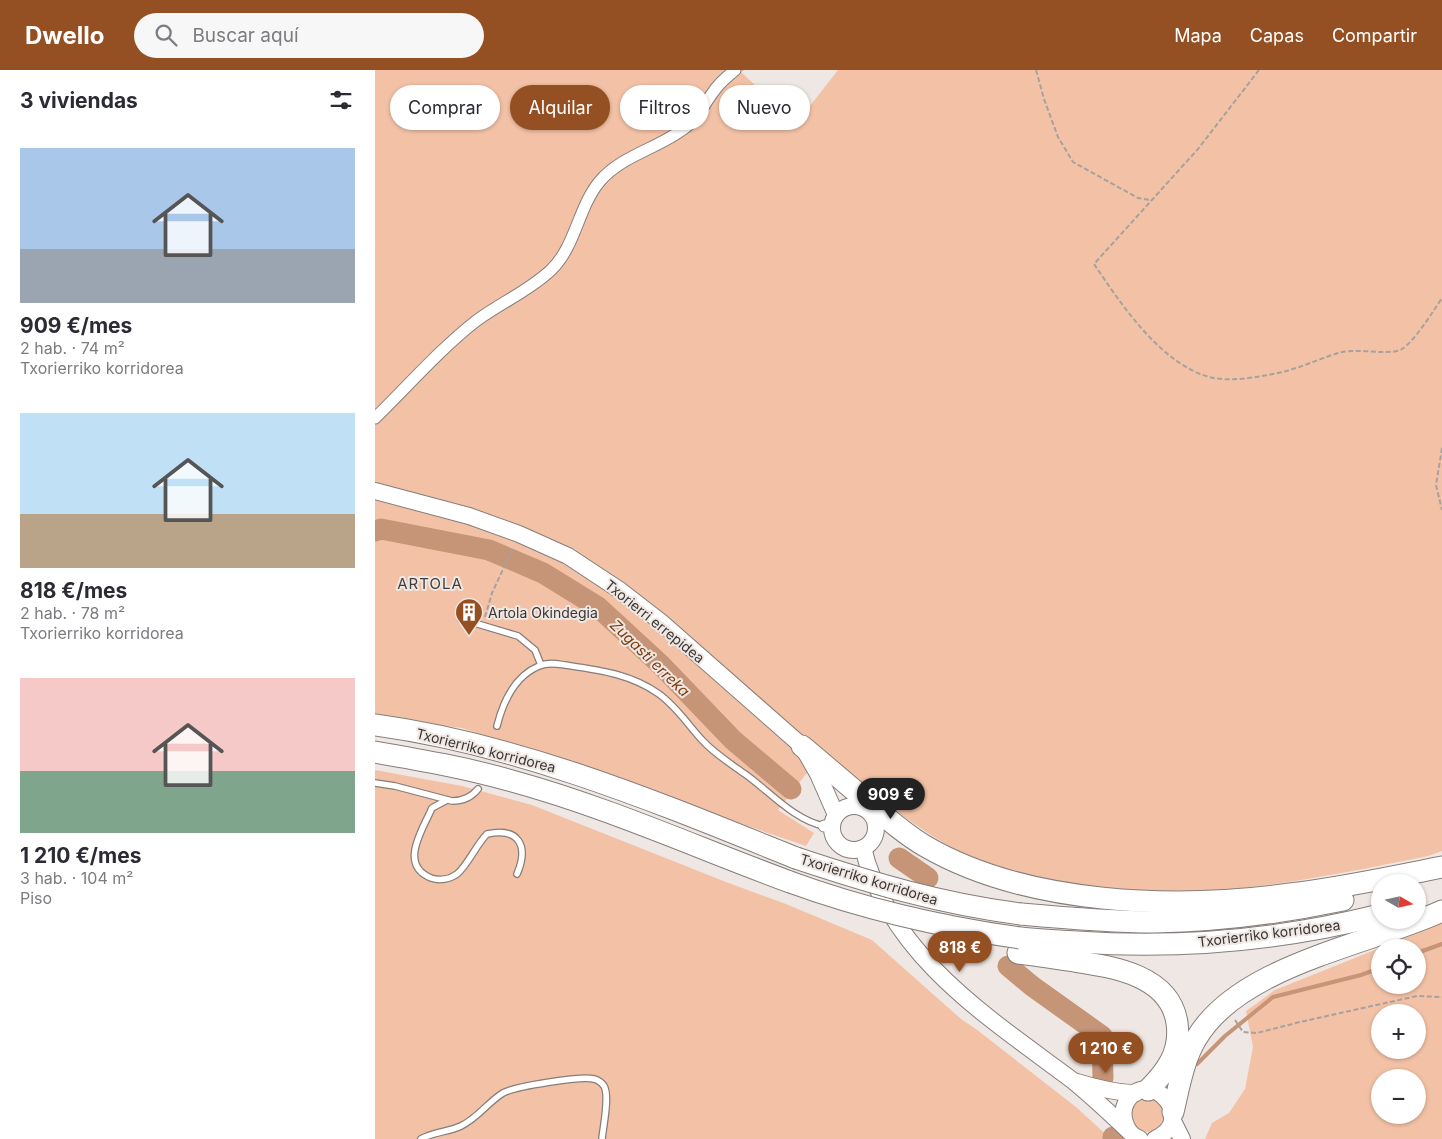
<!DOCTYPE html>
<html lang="es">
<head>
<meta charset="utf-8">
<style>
  :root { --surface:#fff; --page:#f7f7f7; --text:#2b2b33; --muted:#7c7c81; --accent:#945022 }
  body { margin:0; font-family:Inter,sans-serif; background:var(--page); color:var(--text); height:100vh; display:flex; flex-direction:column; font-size:19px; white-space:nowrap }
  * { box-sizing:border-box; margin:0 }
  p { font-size:16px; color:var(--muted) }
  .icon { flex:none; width:28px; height:28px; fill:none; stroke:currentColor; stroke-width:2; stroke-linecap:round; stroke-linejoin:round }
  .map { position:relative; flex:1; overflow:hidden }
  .sheet { display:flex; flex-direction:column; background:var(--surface); width:375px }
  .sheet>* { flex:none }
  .guide { position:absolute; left:15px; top:15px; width:475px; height:45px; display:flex; gap:10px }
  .needle { width:32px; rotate:99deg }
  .tools { position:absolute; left:996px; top:804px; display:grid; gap:10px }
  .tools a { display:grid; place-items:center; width:55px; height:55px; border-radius:50%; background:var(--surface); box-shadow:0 1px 4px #0004; font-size:25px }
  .price { position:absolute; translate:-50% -42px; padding:0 11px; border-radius:18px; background:var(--accent); color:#fff; font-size:16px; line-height:32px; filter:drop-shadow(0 1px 2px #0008) }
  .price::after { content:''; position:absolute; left:50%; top:30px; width:15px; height:11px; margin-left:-8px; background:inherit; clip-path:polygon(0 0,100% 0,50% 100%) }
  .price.active { background:#222; color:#fff }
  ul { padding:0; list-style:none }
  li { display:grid; align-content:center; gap:10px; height:265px; padding:0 20px }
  li span { display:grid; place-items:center; height:155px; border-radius:0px; color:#555 }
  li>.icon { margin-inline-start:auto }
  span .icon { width:90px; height:90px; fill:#fffc; stroke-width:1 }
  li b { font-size:21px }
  h2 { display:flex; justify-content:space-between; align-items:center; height:60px; padding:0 20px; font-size:21px }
  .tag { padding:0 18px; border-radius:22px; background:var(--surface); box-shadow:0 1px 4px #0004; font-size:18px; line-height:45px }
  .tag.active { background:var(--accent); color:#fff }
  header { display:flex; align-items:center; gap:30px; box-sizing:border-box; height:70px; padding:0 25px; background:var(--accent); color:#fff }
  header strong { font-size:24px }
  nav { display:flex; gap:28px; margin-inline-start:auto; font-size:18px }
  .search { width:350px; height:45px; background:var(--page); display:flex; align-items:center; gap:12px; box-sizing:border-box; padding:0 18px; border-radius:28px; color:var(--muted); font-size:19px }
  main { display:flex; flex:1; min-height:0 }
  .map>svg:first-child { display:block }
  .green { fill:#f3c2a6; fill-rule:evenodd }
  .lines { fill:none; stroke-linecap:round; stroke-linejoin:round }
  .stream { stroke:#c69476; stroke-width:4 }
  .river { stroke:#c69476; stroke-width:21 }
  .lane-casing { stroke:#857e7a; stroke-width:8 }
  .street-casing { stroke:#857e7a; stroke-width:13 }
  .secondary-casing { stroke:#857e7a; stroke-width:18 }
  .highway-casing { stroke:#857e7a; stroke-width:23 }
  .path { stroke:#a7a19e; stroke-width:2; stroke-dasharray:5 2.5; stroke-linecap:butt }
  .lane { stroke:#fff; stroke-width:5.5 }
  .street { stroke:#fff; stroke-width:11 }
  .secondary { stroke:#fff; stroke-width:16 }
  .highway { stroke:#fff; stroke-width:21 }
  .highway-bridge-casing { stroke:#857e7a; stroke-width:23; stroke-linecap:butt }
  .highway-bridge { stroke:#fff; stroke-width:21 }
  .labels { text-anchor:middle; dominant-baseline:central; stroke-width:4; stroke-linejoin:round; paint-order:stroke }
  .poi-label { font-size:14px; fill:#393634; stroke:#efe7e3; text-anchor:start }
  .street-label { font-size:14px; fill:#393634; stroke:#efe7e3 }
  .neighbourhood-label { font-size:15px; letter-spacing:1px; fill:#453f3c; stroke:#efe7e3 }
  .water-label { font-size:15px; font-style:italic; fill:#7d3e0e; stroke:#efe7e3 }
</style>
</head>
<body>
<header>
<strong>Dwello</strong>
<div class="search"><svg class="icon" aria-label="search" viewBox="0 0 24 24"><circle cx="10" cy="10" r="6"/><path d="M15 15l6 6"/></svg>Buscar aquí</div>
<nav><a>Mapa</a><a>Capas</a><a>Compartir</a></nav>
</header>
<main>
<section class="sheet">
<h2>3 viviendas<svg class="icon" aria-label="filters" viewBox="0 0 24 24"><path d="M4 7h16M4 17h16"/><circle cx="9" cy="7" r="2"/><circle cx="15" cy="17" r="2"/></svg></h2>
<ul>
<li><span style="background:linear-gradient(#a9c7e8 65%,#9aa5b1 0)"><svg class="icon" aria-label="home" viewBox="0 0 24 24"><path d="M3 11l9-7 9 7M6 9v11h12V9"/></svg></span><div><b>909 €/mes</b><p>2 hab. · 74 m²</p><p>Txorierriko korridorea</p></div></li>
<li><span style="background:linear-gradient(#bfe0f5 65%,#b9a48a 0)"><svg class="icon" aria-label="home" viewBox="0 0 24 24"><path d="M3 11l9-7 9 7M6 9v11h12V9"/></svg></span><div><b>818 €/mes</b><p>2 hab. · 78 m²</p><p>Txorierriko korridorea</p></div></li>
<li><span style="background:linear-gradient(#f6c9c9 60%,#7fa58c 0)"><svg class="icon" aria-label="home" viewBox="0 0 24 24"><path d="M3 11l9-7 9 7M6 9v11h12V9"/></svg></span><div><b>1 210 €/mes</b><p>3 hab. · 104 m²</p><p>Piso</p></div></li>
</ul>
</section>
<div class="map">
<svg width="1067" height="1069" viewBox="0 0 1067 1069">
  <rect width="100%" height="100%" fill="#efe7e3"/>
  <!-- green -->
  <g class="green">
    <path d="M0 0H370L366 2 381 16 427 46 463 0H1067V781L1053 786C908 815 749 850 606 791 547 767 497 722 449 681L403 740 439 763 431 776 87 658 0 647Z"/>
    <path d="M0 700 87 716 157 735 351 812 411 834 497 870 586 949 601 959 701 1037 736 1069H0Z"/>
    <path d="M1067 853V1069H830L837 1053 854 1043 870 1019 878 977 871 941 900 920ZM1005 878H1042V915H1005ZM1005 942H1042V980H1005ZM1005 1008H1042V1045H1005Z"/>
    <circle cx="773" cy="1045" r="17"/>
  </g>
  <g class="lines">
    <!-- stream -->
    <g class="stream">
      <path d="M1042 883 1067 874"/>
      <path d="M727 966 764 980"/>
      <path d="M822 994 850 966 898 927 986 905 1005 898"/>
    </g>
    <!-- river -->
    <g class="river">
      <path d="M0 461 6 459 114 480 168 503 223 537 286 595 358 670 416 719"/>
      <path d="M524 788 553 808"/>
      <path d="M633 896 657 916 727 966 728 1008"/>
      <path d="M738 1067V1069"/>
    </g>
    <!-- lane casing -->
    <g class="lane-casing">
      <g id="lane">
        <path d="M86 549 143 566 160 580 166 595"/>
        <path d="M122 656C128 632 140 606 164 596 173 592 182 594 190 595 224 600 256 604 284 624 302 637 313 655 328 671 340 684 356 694 370 704 394 721 419 750 449 756"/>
        <path d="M0 713 20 716 77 731C88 731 96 728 103 719"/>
        <path d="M72 730 57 738C48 759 23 795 56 808 65 811 75 809 82 804 93 795 101 775 112 764 144 757 154 776 142 804"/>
        <path d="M46 1069C58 1062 73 1062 86 1056 103 1048 113 1032 128 1023 141 1016 206 1006 219 1009 223 1010 227 1013 229 1016 235 1026 228 1057 227 1069"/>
      </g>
    </g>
    <!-- street casing -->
    <g class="street-casing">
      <g id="street">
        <path d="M0 348C33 316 64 280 101 251 125 233 154 221 176 200 201 176 203 137 225 111 247 85 285 78 311 57 324 47 329 34 339 21 344 13 353 6 360 0"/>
        <path d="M449 756H457"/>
      </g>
    </g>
    <!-- secondary casing -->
    <g class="secondary-casing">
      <g id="secondary">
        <path d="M0 421 94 446 144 464 193 486 246 521 286 552 427 676 443 704 461 745"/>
        <circle cx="479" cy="758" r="22"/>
        <path d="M488 778C514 885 614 948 697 1010 718 1027 739 1047 759 1066L765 1069"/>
        <path d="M702 1012C722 1018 741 1023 761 1023"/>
        <path d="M797 1049 807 1069"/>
        <path d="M754 1061C748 1051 746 1041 752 1031 775 996 824 1049 780 1069"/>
      </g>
    </g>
    <!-- highway casing -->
    <g class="highway-casing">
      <g id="highway">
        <path d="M0 655C147 675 284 733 421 788"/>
        <path d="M427 676C451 696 475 717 499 737 515 751 531 765 550 776 651 835 801 840 915 824 966 818 1016 807 1067 797"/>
        <path d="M0 682C46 690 92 698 137 711 232 737 323 778 415 812"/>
        <path d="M646 844C690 848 735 852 779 852 843 851 906 843 968 830"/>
        <path d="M645 868C664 870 683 871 702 872 804 879 906 870 1005 845"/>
        <path d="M643 883C661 885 680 888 699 891 738 897 795 905 802 953 806 982 792 1001 773 1020"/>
        <path d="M798 1042C804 1017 808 991 821 969 864 895 994 875 1067 841"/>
      </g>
    </g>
    <!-- path -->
    <g class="path">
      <path d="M661 0 669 29 683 67 698 92 763 128 776 130"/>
      <path d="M884 0 823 79 719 194C746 234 785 293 834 307 854 312 877 308 898 304 921 300 941 290 963 283 977 279 994 282 1009 282 1014 282 1023 282 1027 279 1039 272 1059 240 1067 228"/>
      <path d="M1067 378 1061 415 1067 440"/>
      <path d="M110 547 117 523 138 478"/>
      <path d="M860 950 868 962 882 963 925 952 1042 926 1067 927"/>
    </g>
    <!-- lane -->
    <use href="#lane" class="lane"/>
    <!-- street -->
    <use href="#street" class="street"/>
    <!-- secondary -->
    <use href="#secondary" class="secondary"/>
    <!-- highway -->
    <use href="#highway" class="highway"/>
    <!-- highway-bridge casing -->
    <g class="highway-bridge-casing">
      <g id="highway-bridge">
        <path d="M421 788C496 813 567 834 646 844"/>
        <path d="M415 812C489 839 567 857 645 868"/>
      </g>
    </g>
    <!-- highway-bridge -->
    <use href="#highway-bridge" class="highway-bridge"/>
  </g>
  <!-- icons -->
  <defs>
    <g id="building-pin" transform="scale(1.4375)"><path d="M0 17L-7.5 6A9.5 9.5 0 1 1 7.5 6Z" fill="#945022" stroke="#efe7e3"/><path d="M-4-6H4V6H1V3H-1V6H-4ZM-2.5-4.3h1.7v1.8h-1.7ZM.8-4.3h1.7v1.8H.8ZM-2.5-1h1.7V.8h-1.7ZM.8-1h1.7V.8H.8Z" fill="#fff"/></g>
  </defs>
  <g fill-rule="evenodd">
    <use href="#building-pin" x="94" y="542"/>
  </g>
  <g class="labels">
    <!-- poi labels -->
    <g class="poi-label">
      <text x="113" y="542">Artola Okindegia</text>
    </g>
    <!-- street labels -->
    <g class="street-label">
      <text transform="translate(280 551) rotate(39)">Txorierri errepidea</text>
      <text transform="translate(111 680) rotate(14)">Txorierriko korridorea</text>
      <text transform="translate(494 809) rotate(17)">Txorierriko korridorea</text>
      <text transform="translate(894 863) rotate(-7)">Txorierriko korridorea</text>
    </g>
    <!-- neighbourhood labels -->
    <g class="neighbourhood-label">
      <text x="55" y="513">ARTOLA</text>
    </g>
    <!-- water labels -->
    <g class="water-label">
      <text transform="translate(275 588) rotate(44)">Zugasti erreka</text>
    </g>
  </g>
</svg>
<div class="tools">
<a><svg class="needle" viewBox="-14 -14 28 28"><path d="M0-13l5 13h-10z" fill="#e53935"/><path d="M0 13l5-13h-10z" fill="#7c7c81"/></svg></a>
<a><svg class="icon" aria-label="locate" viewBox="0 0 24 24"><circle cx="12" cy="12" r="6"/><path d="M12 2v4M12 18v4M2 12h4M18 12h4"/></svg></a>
<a>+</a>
<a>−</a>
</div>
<b class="price active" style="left:516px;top:750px">909 €</b>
<b class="price" style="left:585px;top:903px">818 €</b>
<b class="price" style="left:731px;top:1004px">1 210 €</b>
<div class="guide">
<a class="tag">Comprar</a>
<a class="tag active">Alquilar</a>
<a class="tag">Filtros</a>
<a class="tag">Nuevo</a>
</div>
</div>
</main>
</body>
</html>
